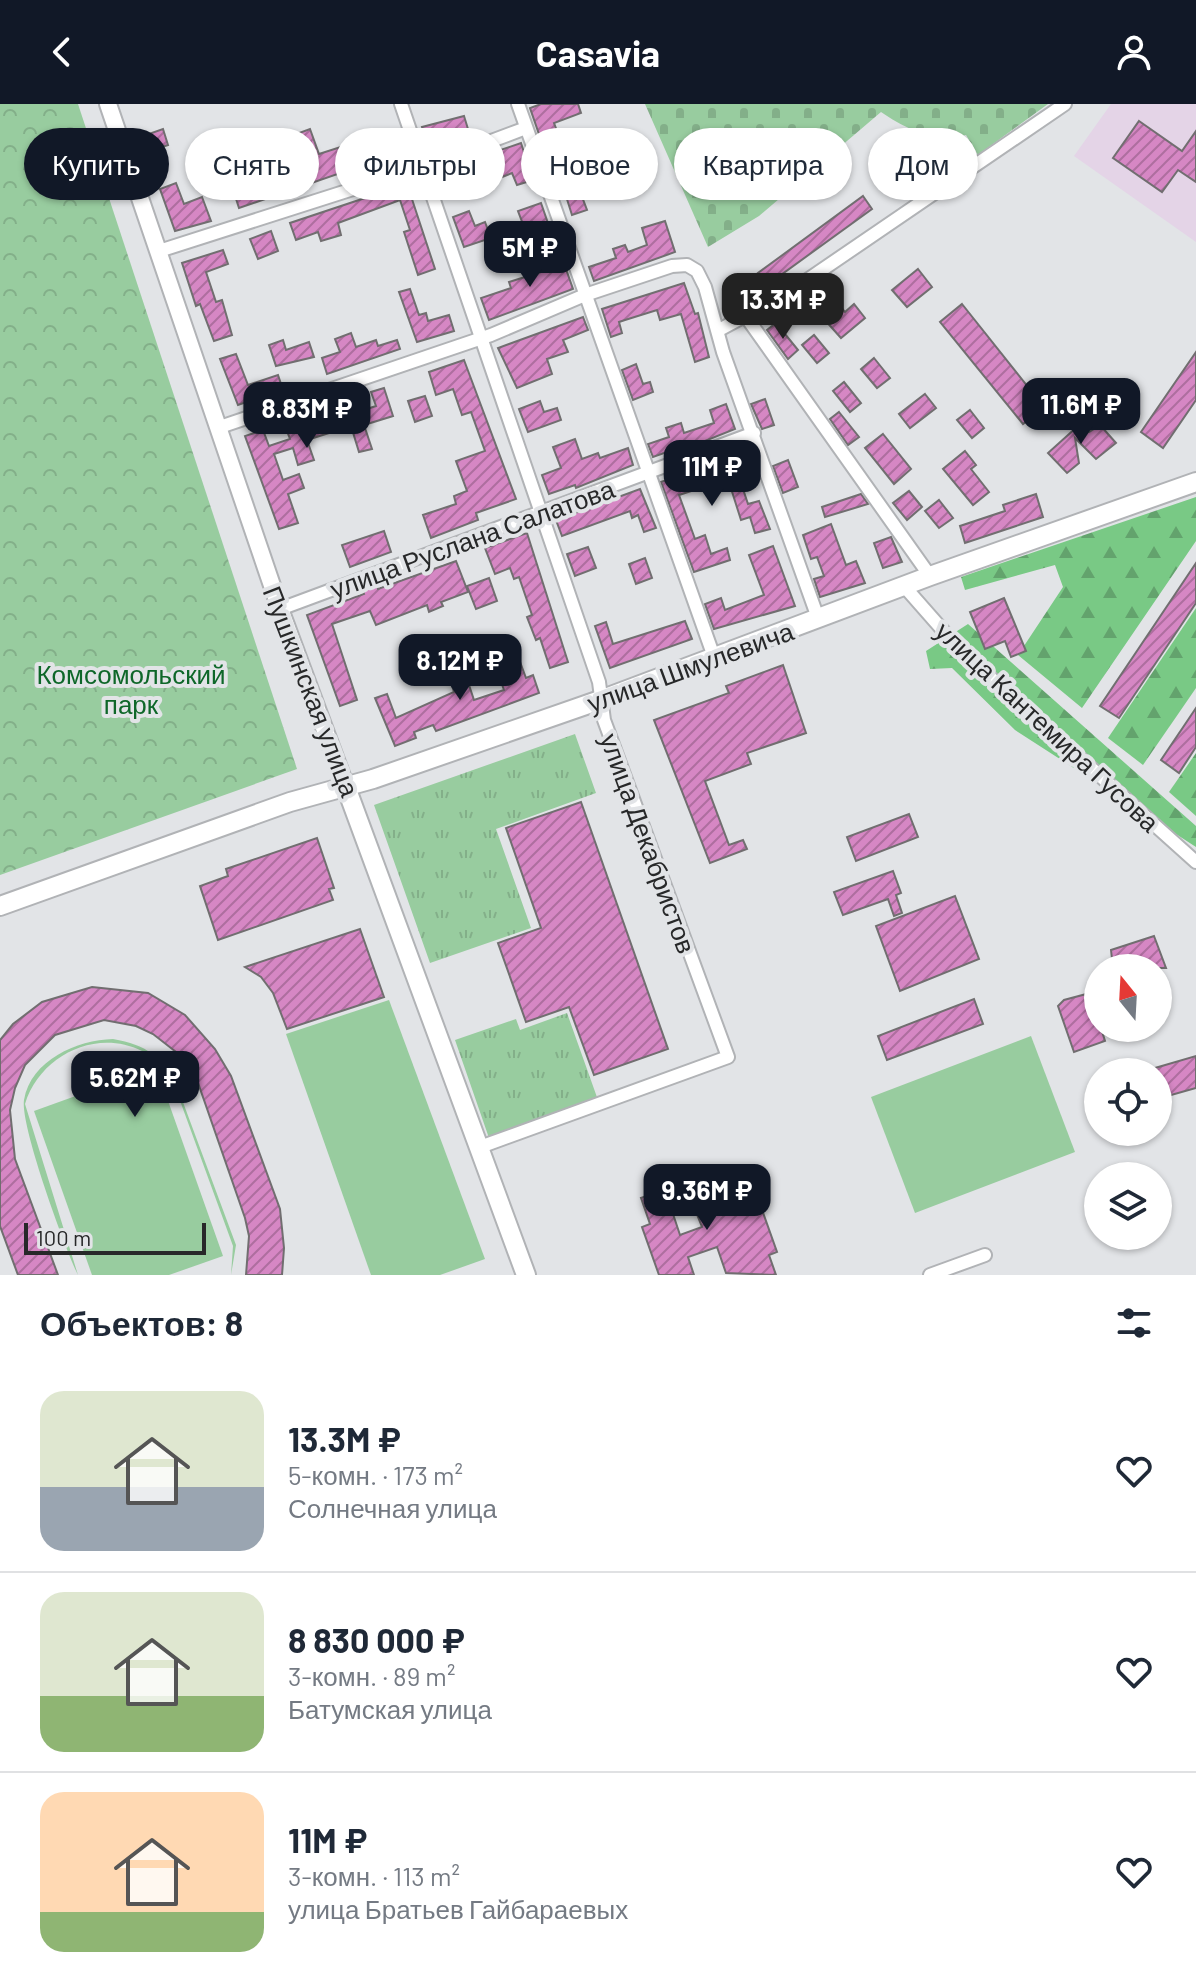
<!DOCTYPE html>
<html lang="ru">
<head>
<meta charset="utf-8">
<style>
  :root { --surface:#fff; --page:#f6f6f7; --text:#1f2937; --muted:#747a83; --line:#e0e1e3; --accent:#111827 }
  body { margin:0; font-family:Barlow,sans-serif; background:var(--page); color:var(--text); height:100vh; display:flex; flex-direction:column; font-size:30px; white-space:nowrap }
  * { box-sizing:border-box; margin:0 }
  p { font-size:26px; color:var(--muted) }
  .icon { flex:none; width:44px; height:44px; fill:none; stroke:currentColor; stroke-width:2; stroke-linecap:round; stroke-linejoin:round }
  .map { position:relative; height:1171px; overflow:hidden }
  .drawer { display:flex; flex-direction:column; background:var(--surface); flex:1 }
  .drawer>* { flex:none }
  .banner { position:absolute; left:24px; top:24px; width:1148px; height:72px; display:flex; gap:16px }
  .needle { width:52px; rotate:342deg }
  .controls { position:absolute; left:1084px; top:850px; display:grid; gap:16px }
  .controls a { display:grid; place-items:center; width:88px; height:88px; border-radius:50%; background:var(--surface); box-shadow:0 2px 6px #0004; font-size:40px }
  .scale { position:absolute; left:24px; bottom:20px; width:182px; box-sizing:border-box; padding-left:8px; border:4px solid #272829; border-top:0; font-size:22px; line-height:28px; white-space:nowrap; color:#272829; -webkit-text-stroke:6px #e2e4e7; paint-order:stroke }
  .price { position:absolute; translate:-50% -68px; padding:0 18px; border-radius:16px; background:var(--accent); color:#fff; font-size:26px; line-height:52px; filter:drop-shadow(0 2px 4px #0008) }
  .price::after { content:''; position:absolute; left:50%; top:48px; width:24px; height:18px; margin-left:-12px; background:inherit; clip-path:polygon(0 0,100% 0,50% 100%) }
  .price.current { background:#222; color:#fff }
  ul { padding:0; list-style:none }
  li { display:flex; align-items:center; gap:24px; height:200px; padding:0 40px }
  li+li { border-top:2px solid var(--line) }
  li span { display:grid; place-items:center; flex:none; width:224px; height:160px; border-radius:24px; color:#555 }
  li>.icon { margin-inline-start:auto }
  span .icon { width:96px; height:96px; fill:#fffc; stroke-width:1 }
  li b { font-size:34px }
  h2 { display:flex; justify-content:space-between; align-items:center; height:96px; padding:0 40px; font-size:34px }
  .pill { padding:0 28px; border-radius:36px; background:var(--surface); box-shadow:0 2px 6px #0004; font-size:28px; line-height:72px }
  .pill.current { background:var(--accent); color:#fff }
  header { display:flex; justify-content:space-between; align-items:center; height:104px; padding:0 40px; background:var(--accent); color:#fff; font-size:36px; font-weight:700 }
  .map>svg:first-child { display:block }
  .education { fill:#e4d4e7 }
  .grass { fill:url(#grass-tufts) }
  .forest { fill:url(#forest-firs) }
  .cemetery { fill:url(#cemetery-stones) }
  .park { fill:url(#park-crowns) }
  .garden { fill:#98cc9f }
  .building { fill:url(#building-hatch); stroke:#716e70; stroke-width:2; fill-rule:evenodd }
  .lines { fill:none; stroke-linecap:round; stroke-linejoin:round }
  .minor-casing { stroke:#b1b3b6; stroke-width:16 }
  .tertiary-casing { stroke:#b1b3b6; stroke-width:20 }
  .secondary-casing { stroke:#b1b3b6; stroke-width:22 }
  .minor { stroke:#fff; stroke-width:12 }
  .tertiary { stroke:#fff; stroke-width:16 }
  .secondary { stroke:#fff; stroke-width:18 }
  .labels { text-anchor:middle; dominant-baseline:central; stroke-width:8; stroke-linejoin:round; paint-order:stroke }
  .street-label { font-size:26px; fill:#272829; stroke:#e2e4e7 }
  .park-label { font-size:26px; fill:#0e6729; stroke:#e2e4e7 }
</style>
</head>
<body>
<header><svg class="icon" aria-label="back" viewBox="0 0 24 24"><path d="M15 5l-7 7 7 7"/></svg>Casavia<svg class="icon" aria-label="person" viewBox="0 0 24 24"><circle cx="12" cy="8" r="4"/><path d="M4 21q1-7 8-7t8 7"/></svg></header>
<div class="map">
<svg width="1196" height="1171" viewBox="0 0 1196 1171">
  <defs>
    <pattern id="grass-tufts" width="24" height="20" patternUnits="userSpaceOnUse" patternTransform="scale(2)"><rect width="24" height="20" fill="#98cc9f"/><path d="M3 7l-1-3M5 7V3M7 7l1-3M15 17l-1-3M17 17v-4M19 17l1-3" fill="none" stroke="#83af89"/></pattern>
    <pattern id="forest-firs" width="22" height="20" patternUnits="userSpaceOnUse" patternTransform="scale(2)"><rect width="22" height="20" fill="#79c985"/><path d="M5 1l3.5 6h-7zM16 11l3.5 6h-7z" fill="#63a36d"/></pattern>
    <pattern id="cemetery-stones" width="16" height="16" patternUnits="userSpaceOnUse" patternTransform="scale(2)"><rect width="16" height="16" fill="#98cc9f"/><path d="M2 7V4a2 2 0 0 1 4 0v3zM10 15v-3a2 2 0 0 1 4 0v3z" fill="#83af89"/></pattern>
    <pattern id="park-crowns" width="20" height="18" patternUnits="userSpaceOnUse" patternTransform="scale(2)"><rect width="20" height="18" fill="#98cc9f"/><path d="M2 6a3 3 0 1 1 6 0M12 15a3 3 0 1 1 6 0" fill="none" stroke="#83af89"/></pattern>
    <pattern id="building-hatch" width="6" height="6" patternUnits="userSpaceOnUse" patternTransform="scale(2)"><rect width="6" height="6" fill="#d687c4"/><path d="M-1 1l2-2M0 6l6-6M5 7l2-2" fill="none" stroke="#ae6e9f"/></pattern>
  </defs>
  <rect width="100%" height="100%" fill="#e2e4e7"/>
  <!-- education -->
  <path class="education" d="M1111 0H1196V138L1074 52Z"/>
  <!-- grass -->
  <g class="grass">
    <path d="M575 630 596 689 496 725 531 824 430 859 374 701Z"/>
    <path d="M567 909 598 996 489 1034 455 936 516 915 520 926Z"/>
  </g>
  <!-- forest -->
  <g class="forest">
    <path d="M1196 393V437L1082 604 1018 551 1063 483 1055 461 965 486 961 473Z"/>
    <path d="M1196 504V584L1143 661 1108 634Z"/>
    <path d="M968 520 1196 722V743L1015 626 952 564 930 565 926 547Z"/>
    <path d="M1196 649V712L1169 688Z"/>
  </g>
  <!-- cemetery -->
  <path class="cemetery" d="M645 0H1048L978 51 966 31C935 39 906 25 881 8L759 112 708 143Z"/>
  <!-- park -->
  <path class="park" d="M0 0H78L297 665 0 771Z"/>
  <!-- garden -->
  <g class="garden">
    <path d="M389 896 485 1155 440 1171H371L286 930Z"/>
    <path d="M1031 932 1075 1048 915 1109 871 993Z"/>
    <path d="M113 935C147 941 161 952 177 982L236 1141 231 1171 233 1142 175 983C171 976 168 967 163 960 158 954 149 950 142 947 95 924 40 952 25 1000L78 1171C65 1144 20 1022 24 996 31 956 77 936 113 935Z"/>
    <path d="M156 963 223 1152 169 1171H92L34 1007Z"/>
  </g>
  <!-- building -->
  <g class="building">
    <path d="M541 0H578L581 9 554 19 587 106 572 111 566 92 561 94 530 4Z"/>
    <path d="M464 12 468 25 427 39 422 23Z"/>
    <path d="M1139 17 1182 47 1196 27V78L1178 66 1162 88 1113 54Z"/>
    <path d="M163 25 168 41 146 48 140 33Z"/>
    <path d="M310 25 319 50 350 40 358 63 239 104 228 70 285 52 283 47 303 39 299 29Z"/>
    <path d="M521 39 533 76 517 81 512 69 500 74 497 65 465 76 468 85 447 92 439 67Z"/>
    <path d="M176 79 184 100 202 93 211 117 175 127 160 85Z"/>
    <path d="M407 80 435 165 418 171 404 128 410 126 400 96 338 119 341 131 321 137 318 128 296 136 290 119Z"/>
    <path d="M863 92 872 105 767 181 758 169Z"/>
    <path d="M541 99 551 128 529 136 518 107Z"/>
    <path d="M469 107 475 122 485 118 491 134 464 143 453 113Z"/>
    <path d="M665 117 675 148 594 177 589 163 616 154 613 145 625 141 628 148 647 141 642 124Z"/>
    <path d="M271 127 278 147 258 155 250 135Z"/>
    <path d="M223 146 228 160 206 168 216 198 222 196 232 231 214 237 200 200 196 202 182 159Z"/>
    <path d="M561 151 573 185 489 216 481 194 511 184 509 178 544 167 541 158Z"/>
    <path d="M918 165 932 183 907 203 892 186Z"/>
    <path d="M684 179 695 210 698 209 709 253 695 258 681 210 660 216 657 206 625 216 619 218 622 229 611 233 602 205Z"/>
    <path d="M825 183 845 208 854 200 865 214 841 234 808 197Z"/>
    <path d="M410 185 419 211 426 209 428 217 449 211 454 227 417 238 399 188Z"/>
    <path d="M962 200 1044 303 1023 320 940 218Z"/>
    <path d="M583 213 588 226 563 236 568 248 547 255 552 270 517 284 498 244Z"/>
    <path d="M776 219 798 246 788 255 767 226Z"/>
    <path d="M351 229 356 243 376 236 378 242 397 236 400 245 327 270 322 254 340 248 335 235Z"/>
    <path d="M814 231 829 249 817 259 802 241Z"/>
    <path d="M283 236 286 246 309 238 314 253 276 262 269 241Z"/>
    <path d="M1196 248V296L1163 344 1141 328Z"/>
    <path d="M236 250 248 281 278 271 284 289 270 293 269 290 238 301 220 255Z"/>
    <path d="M874 254 890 274 877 284 861 265Z"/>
    <path d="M464 256 516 395 476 409 478 416 431 434 423 411 456 400 454 392 467 387 456 357 485 347 471 308 462 311 453 285 436 291 429 268Z"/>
    <path d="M636 260 643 280 650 278 653 288 633 296 622 266Z"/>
    <path d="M844 278 861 299 850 308 833 287Z"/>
    <path d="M384 284 393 312 364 321 372 345 359 348 351 322 307 336 314 356 298 361 293 344 274 350 283 376 299 370 304 384 288 390 298 419 279 425 245 332 263 326 269 342 290 335 284 319 331 302 336 315 376 302 371 288Z"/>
    <path d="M925 290 936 304 910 324 899 310Z"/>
    <path d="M425 292 432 312 415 318 408 297Z"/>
    <path d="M765 295 774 321 762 325 751 300Z"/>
    <path d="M540 297 544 308 557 304 561 316 528 328 519 305Z"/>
    <path d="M726 300 735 325 690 343 689 340 653 353 648 340 669 333 666 324 681 319 684 329 714 319 710 306Z"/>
    <path d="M970 306 984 324 972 334 957 316Z"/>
    <path d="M839 308 859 333 848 341 830 315Z"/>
    <path d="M1100 321 1116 339 1096 355 1075 334 1079 359 1067 369 1048 349 1078 322 1089 328Z"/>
    <path d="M883 330 911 365 894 380 865 344Z"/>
    <path d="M575 335 582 355 598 349 600 354 628 344 633 361 576 384 575 381 549 390 542 371 561 364 553 343Z"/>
    <path d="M965 347 976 361 971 365 989 388 973 401 943 365Z"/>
    <path d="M743 352 751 372 740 376 748 400 759 397 770 425 755 429 750 413 741 416 728 375 679 391 695 435 705 431 711 450 727 444 730 456 694 468 661 378Z"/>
    <path d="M788 356 798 383 783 389 773 362Z"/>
    <path d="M640 385 656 424 644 428 638 411 632 414 630 407 562 432 556 416Z"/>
    <path d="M909 387 922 403 907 416 893 399Z"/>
    <path d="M861 390 868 400 825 413 822 403Z"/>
    <path d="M1036 390 1043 413 965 439 960 422 1005 407 1003 401Z"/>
    <path d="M939 396 953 414 939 424 925 407Z"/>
    <path d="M831 420 846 461 856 457 865 479 820 493 814 475 824 472 817 453 811 455 803 431Z"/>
    <path d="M384 427 391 448 350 463 342 441Z"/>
    <path d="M527 429 568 558 550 564 540 534 536 536 527 513 532 511 519 473 514 475 510 464 495 470 485 444Z"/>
    <path d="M891 433 902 458 883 464 874 439Z"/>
    <path d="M773 442 795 502 714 525 705 500 721 494 725 506 764 491 749 451Z"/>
    <path d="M588 443 596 464 575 472 567 450Z"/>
    <path d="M645 454 652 474 636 480 629 460Z"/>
    <path d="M456 457 468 488 441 498 443 502 429 508 427 501 376 521 370 507 332 520 357 596 340 602 307 511 364 490 362 484 376 479 378 485Z"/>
    <path d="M1196 459V499L1119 614 1100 602Z"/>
    <path d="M489 474 497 497 476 505 467 482Z"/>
    <path d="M1004 494 1026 547 1011 553 1005 537 985 545 970 508Z"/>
    <path d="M685 517 692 535 610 564 595 522 606 518 613 540Z"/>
    <path d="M516 547 526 574 533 571 539 589 436 627 433 621 414 628 416 634 395 642 375 594 387 590 396 614 454 588 450 575 465 569 474 596 504 586 493 555Z"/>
    <path d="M783 561 806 629 747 649 751 660 705 677 729 741 743 736 747 745 710 759 654 616 729 589 726 582Z"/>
    <path d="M1196 604V643L1179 669 1161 656Z"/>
    <path d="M581 698 668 945 594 971 569 903 526 918 498 839 541 824 506 724Z"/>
    <path d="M909 710 918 733 856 757 847 733Z"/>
    <path d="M317 734 334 784 329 785 333 796 218 836 200 782 228 772 226 765Z"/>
    <path d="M893 767 901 789 896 791 902 809 894 812 888 795 843 811 834 788Z"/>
    <path d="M955 792 979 855 900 887 876 822Z"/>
    <path d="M360 825 384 893 287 925 273 889 261 873 245 863Z"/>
    <path d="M1154 832 1166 864H1113L1111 846Z"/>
    <path d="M92 883 148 889 185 911 215 945 231 972 280 1105 284 1144 282 1171H246L249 1132 245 1114 197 976 185 955 153 930 136 922 104 916 55 931 25 961 15 984 10 1006 15 1055 58 1171H18L0 1122V936L13 920 42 898Z"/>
    <path d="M1090 889 1105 937 1074 948 1058 902 1064 896Z"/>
    <path d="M974 895 983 920 887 956 878 932Z"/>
    <path d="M1196 952V984L1164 993 1155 964Z"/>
    <path d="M696 1076 706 1106 756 1089 777 1148 769 1151 776 1171 726 1169 717 1143 688 1153 694 1171H659L642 1123 650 1120 641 1094ZM694 1103 702 1123 680 1131 673 1110Z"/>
  </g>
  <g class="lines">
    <!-- minor casing -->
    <g class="minor-casing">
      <g id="minor">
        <path d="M401 0 599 578 604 616 728 953 480 1043"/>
        <path d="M518 0 714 553"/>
        <path d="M159 147 422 63 526 24"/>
        <path d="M747 214 930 472"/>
        <path d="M719 226 791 187 1065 0"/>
        <path d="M217 324 491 231 585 191 672 162 687 161 697 167 705 183 723 248 818 514"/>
        <path d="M904 482 962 548 1196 758"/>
        <path d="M280 505 754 329"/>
        <path d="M930 1171 985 1151"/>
      </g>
    </g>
    <!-- tertiary casing -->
    <g class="tertiary-casing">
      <path id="tertiary" d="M108 0 280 505 346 683"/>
    </g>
    <!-- secondary casing -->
    <g class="secondary-casing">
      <g id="secondary">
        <path d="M346 683 526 1171"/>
        <path d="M0 802 290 698 373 675 603 595 930 472 1196 378"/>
      </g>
    </g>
    <!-- minor -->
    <use href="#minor" class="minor"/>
    <!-- tertiary -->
    <use href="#tertiary" class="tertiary"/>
    <!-- secondary -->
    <use href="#secondary" class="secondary"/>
  </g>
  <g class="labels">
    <!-- street labels -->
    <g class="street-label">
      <text transform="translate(472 434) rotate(-20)">улица Руслана Салатова</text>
      <text transform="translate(690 562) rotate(-20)">улица Шмулевича</text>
      <text transform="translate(312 587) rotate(69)">Пушкинская улица</text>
      <text transform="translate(1048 622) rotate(43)">улица Кантемира Гусова</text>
      <text transform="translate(649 739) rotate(70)">улица Декабристов</text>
    </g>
    <!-- park labels -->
    <g class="park-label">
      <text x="131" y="569">Комсомольский<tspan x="131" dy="30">парк</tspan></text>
    </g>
  </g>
</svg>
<div class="controls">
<a><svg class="needle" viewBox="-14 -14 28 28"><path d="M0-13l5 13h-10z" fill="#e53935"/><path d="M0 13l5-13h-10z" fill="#747a83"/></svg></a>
<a><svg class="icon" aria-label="locate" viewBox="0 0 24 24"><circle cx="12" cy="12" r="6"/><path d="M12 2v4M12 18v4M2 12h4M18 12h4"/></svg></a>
<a><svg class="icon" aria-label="layers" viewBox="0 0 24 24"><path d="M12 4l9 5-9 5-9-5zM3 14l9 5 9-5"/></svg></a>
</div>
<div class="scale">100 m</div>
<b class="price" style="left:530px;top:185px">5M ₽</b>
<b class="price current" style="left:783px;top:237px">13.3M ₽</b>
<b class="price" style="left:1081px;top:342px">11.6M ₽</b>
<b class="price" style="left:307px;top:346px">8.83M ₽</b>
<b class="price" style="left:712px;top:404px">11M ₽</b>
<b class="price" style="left:460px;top:598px">8.12M ₽</b>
<b class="price" style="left:135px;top:1015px">5.62M ₽</b>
<b class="price" style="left:707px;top:1128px">9.36M ₽</b>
<div class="banner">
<a class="pill current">Купить</a>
<a class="pill">Снять</a>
<a class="pill">Фильтры</a>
<a class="pill">Новое</a>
<a class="pill">Квартира</a>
<a class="pill">Дом</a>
</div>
</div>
<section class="drawer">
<h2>Объектов: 8<svg class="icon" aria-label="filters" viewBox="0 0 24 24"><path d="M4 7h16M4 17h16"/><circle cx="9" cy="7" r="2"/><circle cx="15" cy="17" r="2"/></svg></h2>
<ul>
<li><span style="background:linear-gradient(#dfe7d0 60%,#9aa5b1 0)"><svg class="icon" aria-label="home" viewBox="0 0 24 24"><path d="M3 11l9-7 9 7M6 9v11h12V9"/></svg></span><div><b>13.3M ₽</b><p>5-комн. · 173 m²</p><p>Солнечная улица</p></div><svg class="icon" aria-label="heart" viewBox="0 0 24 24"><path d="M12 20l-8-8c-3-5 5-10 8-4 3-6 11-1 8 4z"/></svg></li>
<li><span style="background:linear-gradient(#dfe7d0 65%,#8fb573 0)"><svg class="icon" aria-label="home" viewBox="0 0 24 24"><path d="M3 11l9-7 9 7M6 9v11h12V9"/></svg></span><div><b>8 830 000 ₽</b><p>3-комн. · 89 m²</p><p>Батумская улица</p></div><svg class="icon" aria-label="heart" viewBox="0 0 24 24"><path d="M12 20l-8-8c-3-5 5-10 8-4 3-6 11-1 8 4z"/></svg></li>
<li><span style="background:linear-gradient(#ffd9b3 75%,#8fb573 0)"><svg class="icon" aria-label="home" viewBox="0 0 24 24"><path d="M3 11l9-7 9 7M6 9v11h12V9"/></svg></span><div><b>11M ₽</b><p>3-комн. · 113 m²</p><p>улица Братьев Гайбараевых</p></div><svg class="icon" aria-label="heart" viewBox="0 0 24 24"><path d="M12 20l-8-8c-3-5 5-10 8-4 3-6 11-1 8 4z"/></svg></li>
</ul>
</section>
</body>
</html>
